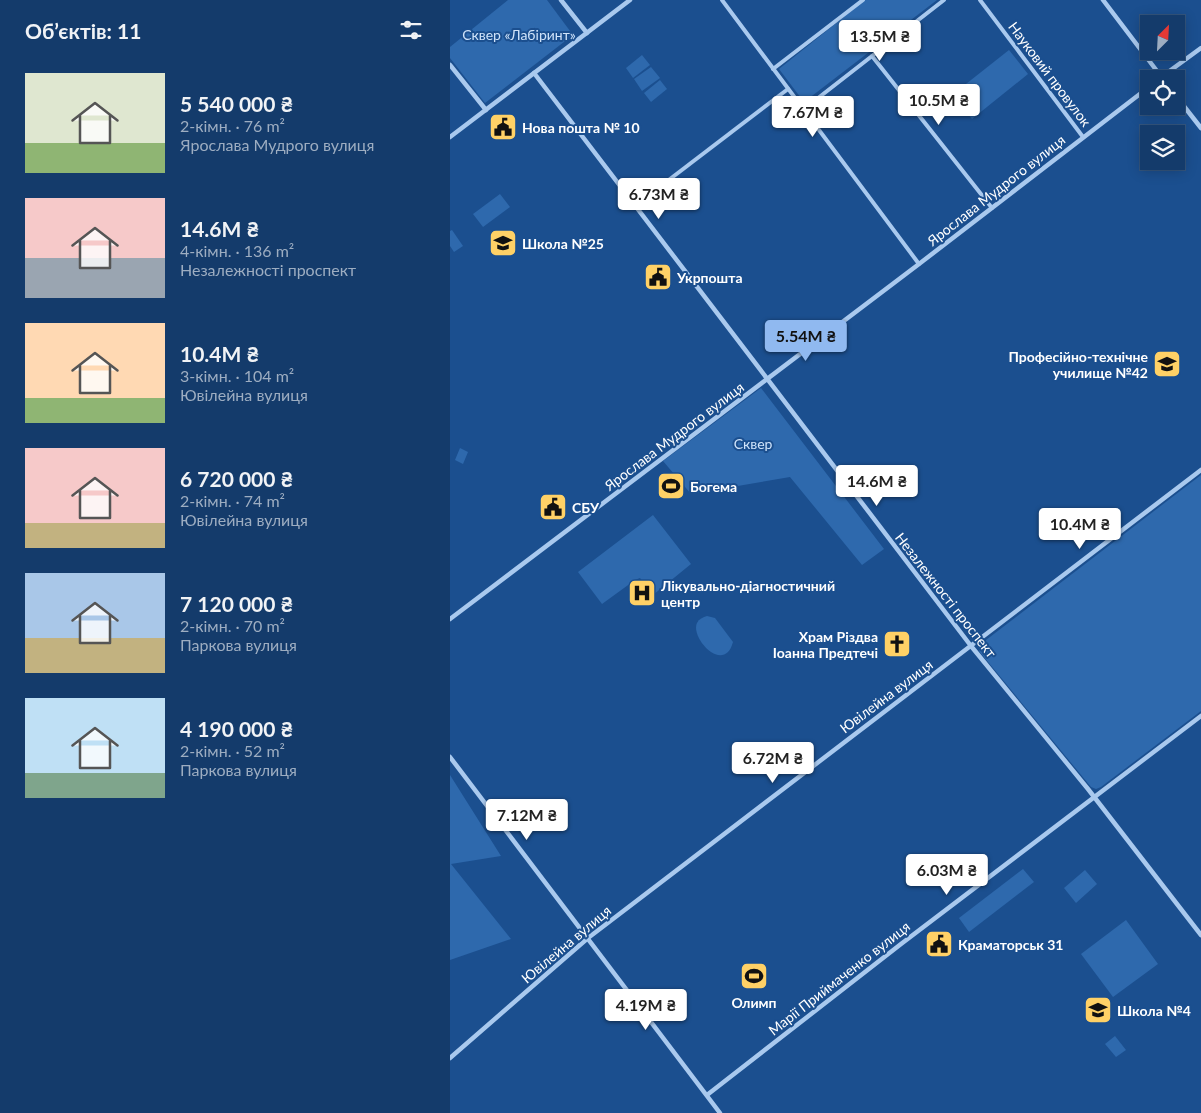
<!DOCTYPE html>
<html lang="uk">
<head>
<meta charset="utf-8">
<style>
  :root { --surface:#143b6b; --page:#214673; --text:#f1f3f6; --muted:#9dadc1; --line:#33557e; --accent:#90b9f0 }
  body { margin:0; font-family:Lato,sans-serif; background:var(--page); color:var(--text); height:100vh; display:flex; flex-direction:column; font-size:19px; white-space:nowrap }
  * { box-sizing:border-box; margin:0 }
  p { font-size:16px; color:var(--muted) }
  .icon { flex:none; width:28px; height:28px; fill:none; stroke:currentColor; stroke-width:2; stroke-linecap:round; stroke-linejoin:round }
  .map { position:relative; flex:1; overflow:hidden }
  .side { display:flex; flex-direction:column; background:var(--surface); width:450px }
  .side>* { flex:none }
  .needle { width:32px; rotate:24deg }
  .controls { position:absolute; left:690px; top:15px; display:grid; gap:10px }
  .controls a { display:grid; place-items:center; width:45px; height:45px; border-radius:0px; background:var(--surface); box-shadow:0 2px 12px #0003,0 0 0 1px var(--line); font-size:25px }
  .price { position:absolute; translate:-50% -42px; padding:0 11px; border-radius:5px; background:#fff; color:#222; font-size:16px; line-height:32px; filter:drop-shadow(0 1px 2px #0008) }
  .price::after { content:''; position:absolute; left:50%; top:30px; width:15px; height:11px; margin-left:-8px; background:inherit; clip-path:polygon(0 0,100% 0,50% 100%) }
  .price.selected { background:var(--accent); color:#111 }
  ul { padding:0; list-style:none }
  li { display:flex; align-items:center; gap:15px; height:125px; padding:0 25px }
  li span { display:grid; place-items:center; flex:none; width:140px; height:100px; border-radius:0px; color:#555 }
  li>.icon { margin-inline-start:auto }
  span .icon { width:60px; height:60px; fill:#fffc; stroke-width:1 }
  li b { font-size:21px }
  h2 { display:flex; justify-content:space-between; align-items:center; height:60px; padding:0 25px; font-size:21px }
  main { display:flex; flex:1; min-height:0 }
  .map>svg:first-child { display:block }
  .green { fill:#2e69ad }
  .lines { fill:none; stroke-linecap:round; stroke-linejoin:round }
  .minor { stroke:#a9c9ee; stroke-width:4 }
  .tertiary { stroke:#a9c9ee; stroke-width:4.5 }
  .labels { text-anchor:middle; dominant-baseline:central; stroke-width:4; stroke-linejoin:round; paint-order:stroke }
  .park-label { font-size:14px; fill:#cfe3fa; stroke:#1b4f8f }
  .street-label { font-size:14px; fill:#fff; stroke:#1b4f8f }
  .poi-label { font-size:14px; font-weight:bold; fill:#fff; stroke:#1b4f8f; text-anchor:start }
</style>
</head>
<body>
<main>
<section class="side">
<h2>Об’єктів: 11<svg class="icon" aria-label="filters" viewBox="0 0 24 24"><path d="M4 7h16M4 17h16"/><circle cx="9" cy="7" r="2"/><circle cx="15" cy="17" r="2"/></svg></h2>
<ul>
<li><span style="background:linear-gradient(#dfe7d0 70%,#8fb573 0)"><svg class="icon" aria-label="home" viewBox="0 0 24 24"><path d="M3 11l9-7 9 7M6 9v11h12V9"/></svg></span><div><b>5 540 000 ₴</b><p>2-кімн. · 76 m²</p><p>Ярослава Мудрого вулиця</p></div></li>
<li><span style="background:linear-gradient(#f6c9c9 60%,#9aa5b1 0)"><svg class="icon" aria-label="home" viewBox="0 0 24 24"><path d="M3 11l9-7 9 7M6 9v11h12V9"/></svg></span><div><b>14.6M ₴</b><p>4-кімн. · 136 m²</p><p>Незалежності проспект</p></div></li>
<li><span style="background:linear-gradient(#ffd9b3 75%,#8fb573 0)"><svg class="icon" aria-label="home" viewBox="0 0 24 24"><path d="M3 11l9-7 9 7M6 9v11h12V9"/></svg></span><div><b>10.4M ₴</b><p>3-кімн. · 104 m²</p><p>Ювілейна вулиця</p></div></li>
<li><span style="background:linear-gradient(#f6c9c9 75%,#c2b280 0)"><svg class="icon" aria-label="home" viewBox="0 0 24 24"><path d="M3 11l9-7 9 7M6 9v11h12V9"/></svg></span><div><b>6 720 000 ₴</b><p>2-кімн. · 74 m²</p><p>Ювілейна вулиця</p></div></li>
<li><span style="background:linear-gradient(#a9c7e8 65%,#c2b280 0)"><svg class="icon" aria-label="home" viewBox="0 0 24 24"><path d="M3 11l9-7 9 7M6 9v11h12V9"/></svg></span><div><b>7 120 000 ₴</b><p>2-кімн. · 70 m²</p><p>Паркова вулиця</p></div></li>
<li><span style="background:linear-gradient(#bfe0f5 75%,#7fa58c 0)"><svg class="icon" aria-label="home" viewBox="0 0 24 24"><path d="M3 11l9-7 9 7M6 9v11h12V9"/></svg></span><div><b>4 190 000 ₴</b><p>2-кімн. · 52 m²</p><p>Паркова вулиця</p></div></li>
</ul>
</section>
<div class="map">
<svg width="751" height="1113" viewBox="0 0 751 1113">
  <rect width="100%" height="100%" fill="#1b4f8f"/>
  <!-- green -->
  <g class="green">
    <path d="M58 0H97L123 35 35 103 0 58V47Z"/>
    <path d="M415 0H487L354 102 329 69Z"/>
    <path d="M559 50 578 74 522 119 502 95Z"/>
    <path d="M192 55 200 65 183 78 176 68Z"/>
    <path d="M201 67 210 78 192 91 184 79Z"/>
    <path d="M210 80 217 89 201 102 194 93Z"/>
    <path d="M50 194 60 207 33 227 23 214Z"/>
    <path d="M2 230 13 246 4 252 0 246V231Z"/>
    <path d="M311 388 434 549 412 565 340 477 241 494 213 461Z"/>
    <path d="M10 448 18 452 13 464 5 460Z"/>
    <path d="M751 475V711L651 787 646 789 641 787 529 651 536 640Z"/>
    <path d="M203 515 241 564 203 595 190 578 185 580 152 604 128 572Z"/>
    <path d="M257 616 265 618 283 642C274 675 240 638 247 623 249 619 253 617 257 616Z"/>
    <path d="M0 775 51 856 1 864 61 939 0 960Z"/>
    <path d="M573 869 584 882 519 932 509 918Z"/>
    <path d="M635 870 647 884 626 903 614 888Z"/>
    <path d="M676 920 708 964 663 997 631 954Z"/>
    <path d="M665 1036 676 1050 666 1057 655 1044Z"/>
  </g>
  <g class="lines">
    <!-- minor -->
    <g class="minor">
      <path d="M272 0 469 264"/>
      <path d="M530 0 633 137"/>
      <path d="M422 56 542 208"/>
      <path d="M323 69 413 0"/>
      <path d="M354 109 494 0"/>
      <path d="M186 205 338 89"/>
    </g>
    <!-- tertiary -->
    <g class="tertiary">
      <path d="M111 0 137 33"/>
      <path d="M653 0 713 79"/>
      <path d="M0 65 36 110"/>
      <path d="M84 73 521 646 638 789 751 935"/>
      <path d="M710 78 751 48"/>
      <path d="M726 96 751 128"/>
      <path d="M0 137 180 0"/>
      <path d="M0 619 469 264 699 87"/>
      <path d="M0 757 270 1113"/>
      <path d="M0 1058 138 938 751 470"/>
      <path d="M257 1095 451 944 751 716"/>
    </g>
  </g>
  <!-- icons -->
  <defs>
    <g id="civic-square" transform="scale(1.4375)"><rect x="-9" y="-9" width="18" height="18" rx="4" fill="#ffd166" stroke="#1b4f8f"/><path d="M-.6-6.5H3V-4.5H.6V-3L4-1V1h2V6H-6V1h2V-1L-.6-3ZM-1.2 2.5V6h2.4V2.5Z" fill="#111"/></g>
    <g id="school-square" transform="scale(1.4375)"><rect x="-9" y="-9" width="18" height="18" rx="4" fill="#ffd166" stroke="#1b4f8f"/><path d="M0-5L7-2L0 1L-7-2ZM-4 1L0 2.5L4 1V4Q0 6-4 4Z" fill="#111"/></g>
    <g id="university-square" transform="scale(1.4375)"><rect x="-9" y="-9" width="18" height="18" rx="4" fill="#ffd166" stroke="#1b4f8f"/><path d="M0-5L7-2L0 1L-7-2ZM-4 1L0 2.5L4 1V4Q0 6-4 4Z" fill="#111"/></g>
    <g id="stadium-square" transform="scale(1.4375)"><rect x="-9" y="-9" width="18" height="18" rx="4" fill="#ffd166" stroke="#1b4f8f"/><path d="M0-5a6.5 5 0 1 0 0 10a6.5 5 0 1 0 0-10ZM-3.5-1.8h7v3.6h-7Z" fill="#111"/></g>
    <g id="hospital-square" transform="scale(1.4375)"><rect x="-9" y="-9" width="18" height="18" rx="4" fill="#ffd166" stroke="#1b4f8f"/><path d="M-5-5h3v3.5h4V-5h3V5h-3V1.5h-4V5h-3Z" fill="#111"/></g>
    <g id="church-square" transform="scale(1.4375)"><rect x="-9" y="-9" width="18" height="18" rx="4" fill="#ffd166" stroke="#1b4f8f"/><path d="M-1.2-6h2.4v3.5h3.3v2.4h-3.3V6h-2.4V-.1h-3.3v-2.4h3.3Z" fill="#111"/></g>
  </defs>
  <g fill-rule="evenodd">
    <use href="#civic-square" x="53" y="127"/>
    <use href="#school-square" x="53" y="243"/>
    <use href="#civic-square" x="208" y="277"/>
    <use href="#university-square" x="717" y="364"/>
    <use href="#stadium-square" x="221" y="486"/>
    <use href="#civic-square" x="103" y="507"/>
    <use href="#hospital-square" x="192" y="593"/>
    <use href="#church-square" x="447" y="644"/>
    <use href="#civic-square" x="489" y="944"/>
    <use href="#stadium-square" x="304" y="976"/>
    <use href="#school-square" x="648" y="1010"/>
  </g>
  <g class="labels">
    <!-- park labels -->
    <g class="park-label">
      <text x="69" y="34">Сквер «Лабіринт»</text>
      <text x="303" y="443">Сквер</text>
    </g>
    <!-- street labels -->
    <g class="street-label">
      <text transform="translate(600 74) rotate(53)">Науковий провулок</text>
      <text transform="translate(546 190) rotate(-38)">Ярослава Мудрого вулиця</text>
      <text transform="translate(224 436) rotate(-37)">Ярослава Мудрого вулиця</text>
      <text transform="translate(496 595) rotate(52)">Незалежності проспект</text>
      <text transform="translate(436 696) rotate(-37)">Ювілейна вулиця</text>
      <text transform="translate(116 944) rotate(-40)">Ювілейна вулиця</text>
      <text transform="translate(389 978) rotate(-38)">Марії Приймаченко вулиця</text>
    </g>
    <!-- poi labels -->
    <g class="poi-label">
      <text x="72" y="127">Нова пошта № 10</text>
      <text x="72" y="243">Школа №25</text>
      <text x="227" y="277">Укрпошта</text>
      <text x="698" y="356" text-anchor="end">Професійно-технічне<tspan x="698" dy="16">училище №42</tspan></text>
      <text x="240" y="486">Богема</text>
      <text x="122" y="507">СБУ</text>
      <text x="211" y="585">Лікувально-діагностичний<tspan x="211" dy="16">центр</tspan></text>
      <text x="428" y="636" text-anchor="end">Храм Різдва<tspan x="428" dy="16">Іоанна Предтечі</tspan></text>
      <text x="508" y="944">Краматорськ 31</text>
      <text x="304" y="1002" text-anchor="middle">Олимп</text>
      <text x="667" y="1010">Школа №4</text>
    </g>
  </g>
</svg>
<div class="controls">
<a><svg class="needle" viewBox="-14 -14 28 28"><path d="M0-13l5 13h-10z" fill="#e53935"/><path d="M0 13l5-13h-10z" fill="#9dadc1"/></svg></a>
<a><svg class="icon" aria-label="locate" viewBox="0 0 24 24"><circle cx="12" cy="12" r="6"/><path d="M12 2v4M12 18v4M2 12h4M18 12h4"/></svg></a>
<a><svg class="icon" aria-label="layers" viewBox="0 0 24 24"><path d="M12 4l9 5-9 5-9-5zM3 14l9 5 9-5"/></svg></a>
</div>
<b class="price" style="left:430px;top:62px">13.5M ₴</b>
<b class="price" style="left:489px;top:126px">10.5M ₴</b>
<b class="price" style="left:363px;top:138px">7.67M ₴</b>
<b class="price" style="left:209px;top:220px">6.73M ₴</b>
<b class="price selected" style="left:356px;top:362px">5.54M ₴</b>
<b class="price" style="left:427px;top:507px">14.6M ₴</b>
<b class="price" style="left:630px;top:550px">10.4M ₴</b>
<b class="price" style="left:323px;top:784px">6.72M ₴</b>
<b class="price" style="left:77px;top:841px">7.12M ₴</b>
<b class="price" style="left:497px;top:896px">6.03M ₴</b>
<b class="price" style="left:196px;top:1031px">4.19M ₴</b>
</div>
</main>
</body>
</html>
